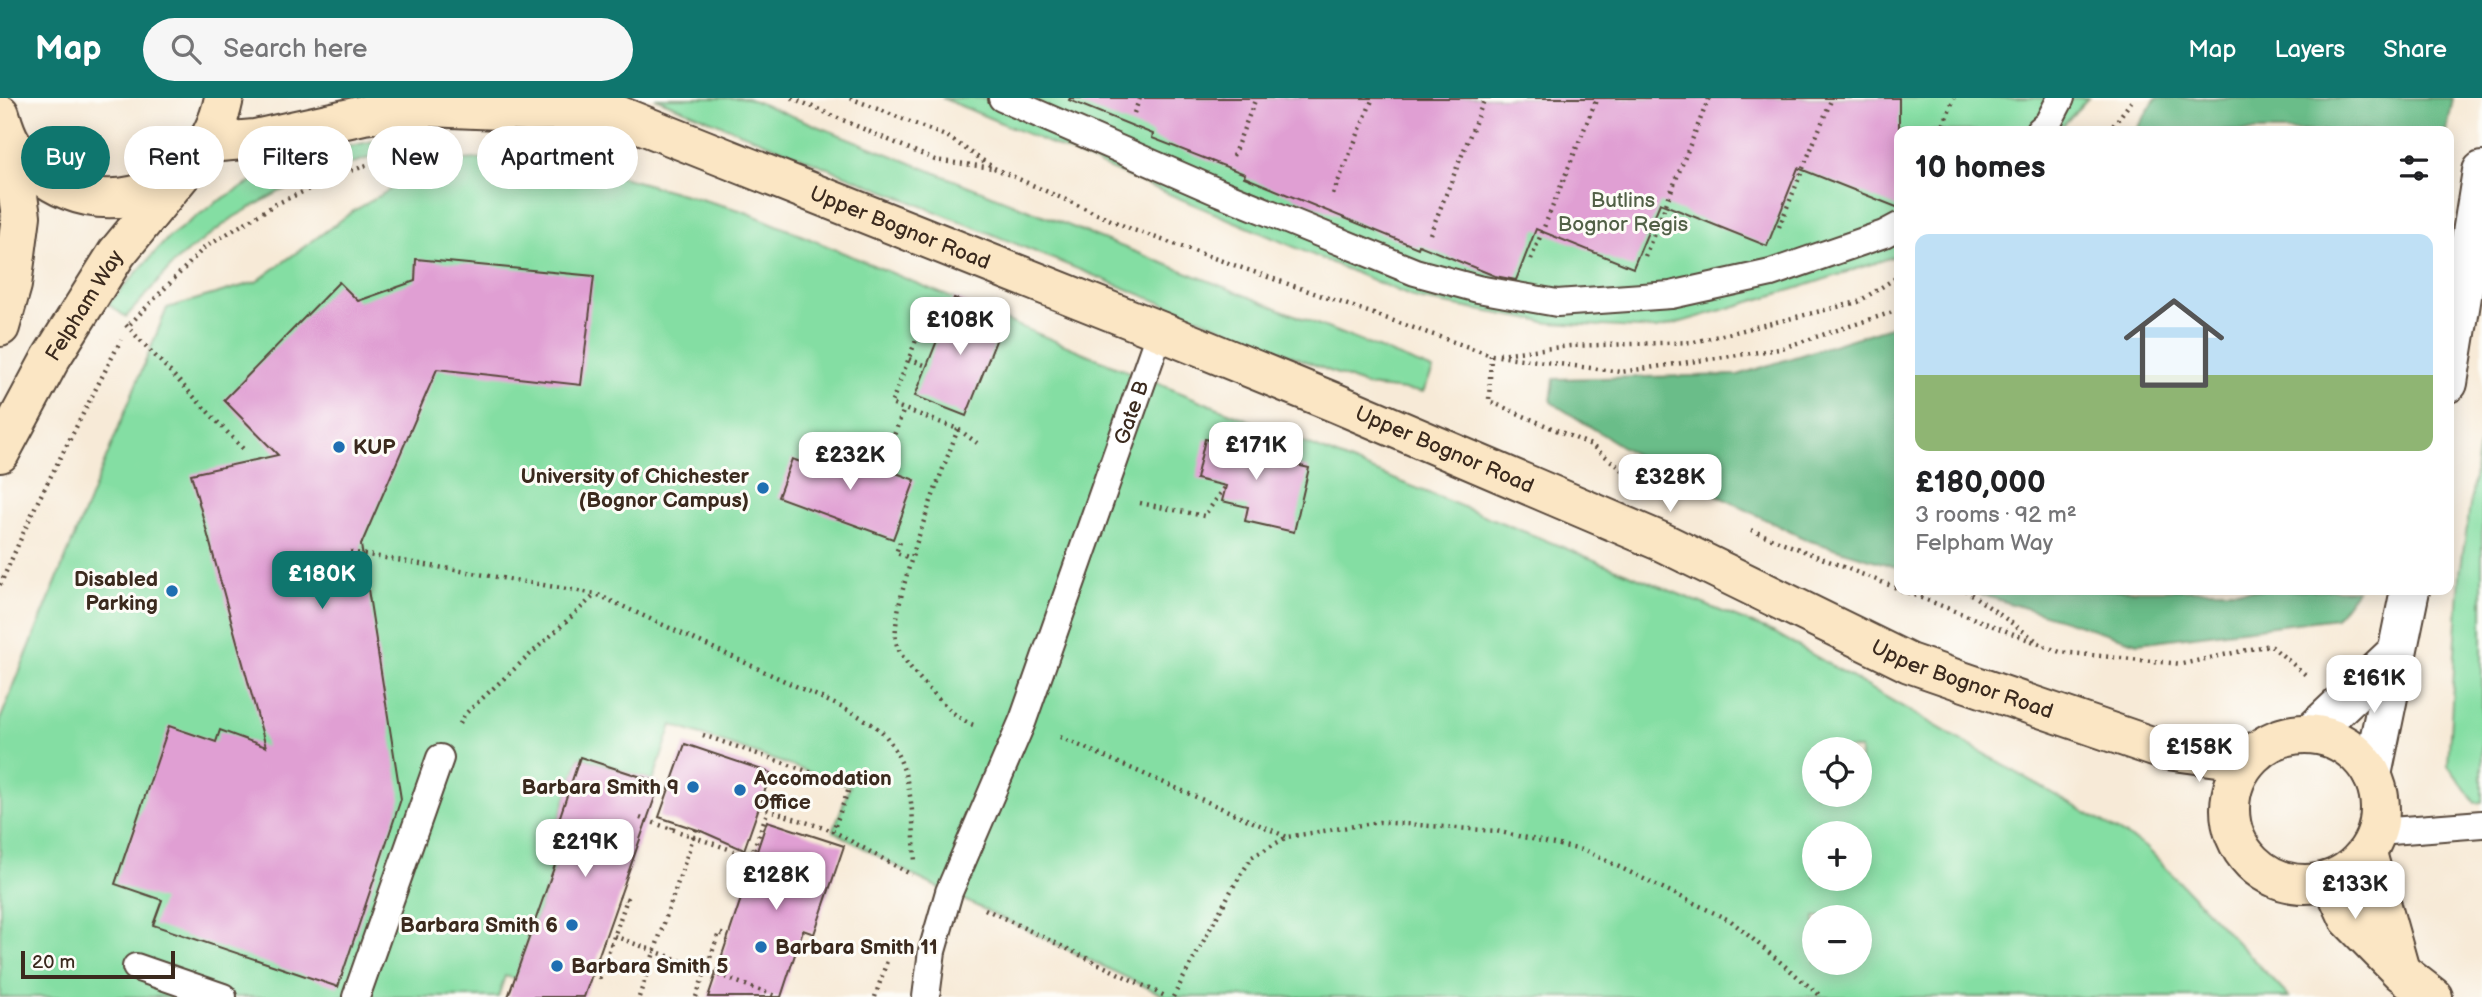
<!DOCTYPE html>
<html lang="en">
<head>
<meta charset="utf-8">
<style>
  :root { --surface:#fff; --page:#f6f6f6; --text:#202124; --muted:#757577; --line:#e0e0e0; --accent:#0f766e }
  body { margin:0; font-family:"Balsamiq Sans",sans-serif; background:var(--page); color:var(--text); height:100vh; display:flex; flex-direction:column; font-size:26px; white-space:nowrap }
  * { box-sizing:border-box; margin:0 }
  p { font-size:23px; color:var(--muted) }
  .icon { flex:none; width:38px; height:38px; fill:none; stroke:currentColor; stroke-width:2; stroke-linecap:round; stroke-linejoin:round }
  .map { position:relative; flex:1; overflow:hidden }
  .drawer { position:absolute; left:1894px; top:28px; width:560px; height:469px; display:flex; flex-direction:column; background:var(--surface); border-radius:14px; box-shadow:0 4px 18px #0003 }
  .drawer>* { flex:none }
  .top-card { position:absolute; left:21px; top:28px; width:665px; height:63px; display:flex; gap:14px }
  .tools { position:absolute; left:1802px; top:639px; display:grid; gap:14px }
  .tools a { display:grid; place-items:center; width:70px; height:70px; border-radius:50%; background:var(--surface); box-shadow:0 4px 18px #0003; font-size:35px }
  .scale { position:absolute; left:21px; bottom:18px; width:154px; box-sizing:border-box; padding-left:7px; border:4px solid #3b2a1e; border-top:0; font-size:19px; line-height:24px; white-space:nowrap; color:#3b2a1e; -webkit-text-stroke:5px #fdfcf7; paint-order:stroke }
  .price { position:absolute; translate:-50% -60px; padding:0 16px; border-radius:14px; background:#fff; color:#222; font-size:23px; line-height:46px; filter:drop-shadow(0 2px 4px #0008) }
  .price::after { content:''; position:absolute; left:50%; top:42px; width:21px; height:16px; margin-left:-10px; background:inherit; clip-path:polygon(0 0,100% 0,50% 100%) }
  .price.current { background:var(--accent); color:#fff }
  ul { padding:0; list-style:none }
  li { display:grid; align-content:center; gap:14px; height:371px; padding:0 21px }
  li+li { border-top:2px solid var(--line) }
  li span { display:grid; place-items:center; height:217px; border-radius:14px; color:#555 }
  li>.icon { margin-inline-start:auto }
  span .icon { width:126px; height:126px; fill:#fffc; stroke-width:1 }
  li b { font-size:30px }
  h2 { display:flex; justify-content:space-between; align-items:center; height:84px; padding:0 21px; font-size:30px }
  .tag { padding:0 24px; border-radius:32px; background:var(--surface); box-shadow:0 4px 18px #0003; font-size:24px; line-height:63px }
  .tag.current { background:var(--accent); color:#fff }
  header { display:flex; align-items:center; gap:42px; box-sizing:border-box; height:98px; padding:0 35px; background:var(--accent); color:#fff }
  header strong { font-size:33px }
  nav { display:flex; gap:38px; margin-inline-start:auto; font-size:24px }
  .search { width:490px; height:63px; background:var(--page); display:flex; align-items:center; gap:18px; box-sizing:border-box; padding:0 24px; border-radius:38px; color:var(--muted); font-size:26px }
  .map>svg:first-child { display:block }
  .green { fill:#84dea3; stroke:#608460; stroke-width:2; fill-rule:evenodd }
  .forest { fill:#6bbd89; stroke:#537454; stroke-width:2 }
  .building { fill:#e09fd3 }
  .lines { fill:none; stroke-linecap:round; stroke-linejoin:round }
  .service-casing { stroke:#57473a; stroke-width:30 }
  .tertiary-casing { stroke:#57473a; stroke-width:42 }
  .secondary-casing { stroke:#57473a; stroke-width:42 }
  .path { stroke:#57473a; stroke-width:4.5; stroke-dasharray:2 5; stroke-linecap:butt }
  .service { stroke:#fff; stroke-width:26 }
  .tertiary { stroke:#fff; stroke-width:38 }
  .secondary { stroke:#fbe6c4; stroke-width:38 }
  .poi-dot { fill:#1f6fb2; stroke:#fdfcf7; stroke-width:2.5 }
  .labels { text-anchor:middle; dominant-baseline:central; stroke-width:6; stroke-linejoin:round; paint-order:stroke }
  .park-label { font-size:21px; fill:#516046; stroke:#fdfcf7 }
  .street-label { font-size:21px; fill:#3b2a1e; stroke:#fdfcf7 }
  .poi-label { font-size:21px; font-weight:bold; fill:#3b2a1e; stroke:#fdfcf7; text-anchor:start }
</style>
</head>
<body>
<header>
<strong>Map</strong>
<div class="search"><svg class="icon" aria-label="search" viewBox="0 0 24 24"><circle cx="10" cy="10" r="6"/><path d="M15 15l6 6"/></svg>Search here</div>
<nav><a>Map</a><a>Layers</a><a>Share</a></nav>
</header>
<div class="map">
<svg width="2482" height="899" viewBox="0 0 2482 899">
  <rect width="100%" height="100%" fill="#fdfcf7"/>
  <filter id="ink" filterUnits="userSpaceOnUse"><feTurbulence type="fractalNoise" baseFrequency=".0143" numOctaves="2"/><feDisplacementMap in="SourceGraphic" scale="14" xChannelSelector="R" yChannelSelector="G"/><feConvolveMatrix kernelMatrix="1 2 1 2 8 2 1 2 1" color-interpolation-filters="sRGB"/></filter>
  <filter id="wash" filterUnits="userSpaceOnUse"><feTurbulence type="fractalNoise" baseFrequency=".00686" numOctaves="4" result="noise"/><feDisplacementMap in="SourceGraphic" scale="28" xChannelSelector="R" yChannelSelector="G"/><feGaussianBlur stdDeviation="1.57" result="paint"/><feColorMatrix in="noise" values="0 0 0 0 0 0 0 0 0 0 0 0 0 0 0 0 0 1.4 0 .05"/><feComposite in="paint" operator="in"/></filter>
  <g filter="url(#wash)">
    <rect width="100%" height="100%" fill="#f7ead7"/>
    <!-- green -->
    <g class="green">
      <path d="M655 0H747L1433 272 1423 294 1367 288Z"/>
      <path d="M942 0H2088L2058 33H1899V157L1801 189 1657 231 1550 225 1417 201Z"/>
      <path d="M398 38 401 50 331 72 279 94 234 119 178 161 126 219 108 206 169 139 215 105 269 74 321 54Z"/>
      <path d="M504 59 593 71 743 113 1144 280 1775 535 2147 750 2289 899H1167L916 779 833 733 850 688 672 627 653 683 580 659 551 745 561 750 515 881 505 878 498 899H0V622L167 210 256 184 352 114 422 73 463 62ZM1815 651H1860V696H1815ZM1815 735H1860V780H1815ZM1815 819H1860V864H1815Z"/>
      <path d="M2482 326V704L2475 705 2448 667 2460 475Z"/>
    </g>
    <!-- forest -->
    <g class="forest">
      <path d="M2156 0H2453L2447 33H2135Z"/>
      <path d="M1899 226V470L1807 442 1632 355 1551 304 1554 281 1738 277Z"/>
      <path d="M1967 492H2357L2336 520 2138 545Z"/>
    </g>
    <g id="blocks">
      <!-- building -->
      <g class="building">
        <path d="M1070 0H1899V110L1798 70 1767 148 1660 105 1633 170 1536 131 1516 182 1495 178 1419 147 1418 150 1244 79 1245 76 1152 40 1153 36 1069 2Z"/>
        <path d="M416 161 594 178 581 287 437 271 361 447 401 701 338 889 153 827 162 802 115 786 169 628 216 644 220 632 266 649 191 376 278 357 224 302 339 184 358 203 415 183Z"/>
        <path d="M954 200 1005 220 966 318 915 298Z"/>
        <path d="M1205 341 1293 360 1292 366 1309 370 1294 434 1245 423 1248 409 1222 403 1226 388 1196 381Z"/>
        <path d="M829 350 915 382 893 441 778 399 792 361 821 371Z"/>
        <path d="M685 646 771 675 744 752 701 733 659 719Z"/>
        <path d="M580 659 660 685 584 899H508L561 750 551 745Z"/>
        <path d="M767 723 844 748 814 836 803 832 781 899H708Z"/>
      </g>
    </g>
  </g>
  <g filter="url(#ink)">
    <use href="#blocks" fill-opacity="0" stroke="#57473a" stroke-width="2"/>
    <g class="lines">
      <!-- service casing -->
      <g class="service-casing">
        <g id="service">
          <path d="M1002 0 1218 94 1415 174 1478 191 1557 205 1671 197 1771 175 1884 136 1899 128"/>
          <path d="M2039 33 2048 25 2061 0"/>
          <path d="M2378 734 2482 726"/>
          <path d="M136 869 223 899"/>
          <path d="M356 899 440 660"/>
          <path id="s1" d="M926 899 932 853 949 794 1023 622 1160 233"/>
        </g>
      </g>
      <!-- tertiary casing -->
      <g class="tertiary-casing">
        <g id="tertiary">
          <path d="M2448 285 2482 73"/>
          <path d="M2310 636 2397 554"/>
          <path d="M2372 677 2410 492"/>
        </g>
      </g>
      <!-- secondary casing -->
      <g class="secondary-casing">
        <g id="secondary">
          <path id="s2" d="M585 0 605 12 1160 233 1336 305 1662 444 1909 565 2160 651 2247 663"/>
          <path d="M0 16C3 26 6 37 12 46 75 137 202 108 224 0"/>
          <path d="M208 45 255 41 364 17 427 9 527 13 605 12"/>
          <path d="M0 229 12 187 21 118 10 44"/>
          <path id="s3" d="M0 355 51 260 117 155 185 72"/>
          <circle cx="2305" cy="711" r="75"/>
          <path d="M2367 755 2399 869"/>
          <path d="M2331 782 2349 821 2401 874 2433 899"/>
        </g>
      </g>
      <!-- path -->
      <g class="path">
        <path d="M792 0 935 62 993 70"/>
        <path d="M850 0 948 39 994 70 1131 131 1491 257 1621 274 1779 251 1899 212"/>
        <path d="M1134 15 1140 0"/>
        <path d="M1941 33 1954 0"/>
        <path d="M2109 33 2134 0"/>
        <path d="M1233 58 1256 0"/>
        <path d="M1333 96 1373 0"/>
        <path d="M1779 129 1832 0"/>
        <path d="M1430 136 1485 0"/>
        <path d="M1645 158 1709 0"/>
        <path d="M1531 161 1597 0"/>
        <path d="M947 216 929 209 891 306 958 331 977 345"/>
        <path d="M130 226 204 150 276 106 342 76 370 66"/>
        <path d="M126 227 245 353"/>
        <path d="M1499 256 1570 248 1694 244 1858 204 1899 178"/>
        <path d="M1491 257 1489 303 1591 347 1629 377"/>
        <path d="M909 261 927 268"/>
        <path d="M958 331C944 369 883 519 898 550 905 565 920 581 931 593 944 606 958 623 977 628"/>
        <path d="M882 369 904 311"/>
        <path d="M1140 405 1204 418 1226 388"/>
        <path d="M1751 432 1899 491"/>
        <path d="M900 444 896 455 911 460"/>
        <path d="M350 454 596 496 852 614C862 620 875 627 883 635 914 669 913 723 915 765"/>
        <path d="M0 487 36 407 121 242"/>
        <path d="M1901 492 2060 554 2182 566 2270 547 2307 578"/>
        <path d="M1965 492 2040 545"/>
        <path d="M460 626 464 617 595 497"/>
        <path d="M703 637 850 688 833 733 912 777"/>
        <path d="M1060 639 1287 739"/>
        <path d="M760 709 833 733"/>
        <path d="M640 720 760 762"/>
        <path d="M672 731 675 724"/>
        <path d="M751 758 768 712"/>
        <path d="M985 811 1167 899"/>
        <path d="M614 838 778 899"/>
        <path d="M603 843 611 846"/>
        <path d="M592 876 600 879 627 801 619 798"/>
        <path d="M639 899 696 731"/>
        <path d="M696 899 719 835 728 838"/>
        <path d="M875 899 888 860"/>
        <path d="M1173 899 1232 791 1252 759 1287 739 1379 724 1496 733 1586 753 1731 823 1822 899"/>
      </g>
      <!-- service -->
      <use href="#service" class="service"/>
      <!-- tertiary -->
      <use href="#tertiary" class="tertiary"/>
      <!-- secondary -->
      <use href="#secondary" class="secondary"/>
    </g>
  </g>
  <!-- markers -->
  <g class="poi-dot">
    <circle cx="339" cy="349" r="7"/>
    <circle cx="763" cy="390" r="7"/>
    <circle cx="172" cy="493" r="7"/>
    <circle cx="693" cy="689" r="7"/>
    <circle cx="740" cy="692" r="7"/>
    <circle cx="572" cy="827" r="7"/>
    <circle cx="761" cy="849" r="7"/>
    <circle cx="557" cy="868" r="7"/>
  </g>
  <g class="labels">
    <!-- park labels -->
    <g class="park-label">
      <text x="1623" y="102">Butlins<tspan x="1623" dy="24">Bognor Regis</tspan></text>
    </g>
    <!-- street labels -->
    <g class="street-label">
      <text stroke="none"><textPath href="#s2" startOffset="341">Upper Bognor Road</textPath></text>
      <text stroke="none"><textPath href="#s3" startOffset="170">Felpham Way</textPath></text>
      <text stroke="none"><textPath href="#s1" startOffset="621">Gate B</textPath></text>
      <text stroke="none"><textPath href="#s2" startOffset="929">Upper Bognor Road</textPath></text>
      <text stroke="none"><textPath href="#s2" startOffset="1496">Upper Bognor Road</textPath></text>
    </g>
    <!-- poi labels -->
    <g class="poi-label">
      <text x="353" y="349">KUP</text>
      <text x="749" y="378" text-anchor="end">University of Chichester<tspan x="749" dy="24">(Bognor Campus)</tspan></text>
      <text x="158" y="481" text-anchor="end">Disabled<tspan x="158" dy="24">Parking</tspan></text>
      <text x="754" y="680">Accomodation<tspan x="754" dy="24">Office</tspan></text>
      <text x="679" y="689" text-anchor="end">Barbara Smith 9</text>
      <text x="558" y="827" text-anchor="end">Barbara Smith 6</text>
      <text x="775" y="849">Barbara Smith 11</text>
      <text x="571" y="868">Barbara Smith 5</text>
    </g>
  </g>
</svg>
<div class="tools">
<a><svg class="icon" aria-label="locate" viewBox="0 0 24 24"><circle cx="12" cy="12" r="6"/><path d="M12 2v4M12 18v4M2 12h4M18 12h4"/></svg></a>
<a>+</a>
<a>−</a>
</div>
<div class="scale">20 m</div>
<b class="price" style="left:960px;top:259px">£108K</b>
<b class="price" style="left:1256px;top:384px">£171K</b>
<b class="price" style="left:850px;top:394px">£232K</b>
<b class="price" style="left:1670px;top:416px">£328K</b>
<b class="price current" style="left:322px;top:513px">£180K</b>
<b class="price" style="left:2374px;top:617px">£161K</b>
<b class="price" style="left:2199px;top:686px">£158K</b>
<b class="price" style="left:585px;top:781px">£219K</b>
<b class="price" style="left:776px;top:814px">£128K</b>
<b class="price" style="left:2355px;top:823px">£133K</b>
<div class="top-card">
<a class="tag current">Buy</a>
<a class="tag">Rent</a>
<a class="tag">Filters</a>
<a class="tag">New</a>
<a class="tag">Apartment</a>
</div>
<section class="drawer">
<h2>10 homes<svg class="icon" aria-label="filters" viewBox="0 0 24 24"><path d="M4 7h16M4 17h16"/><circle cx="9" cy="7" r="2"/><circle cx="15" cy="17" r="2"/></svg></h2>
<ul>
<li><span style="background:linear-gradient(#bfe0f5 65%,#8fb573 0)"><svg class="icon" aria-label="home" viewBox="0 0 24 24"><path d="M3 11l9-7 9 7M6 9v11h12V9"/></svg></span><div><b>£180,000</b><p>3 rooms · 92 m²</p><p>Felpham Way</p></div></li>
</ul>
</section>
</div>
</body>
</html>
